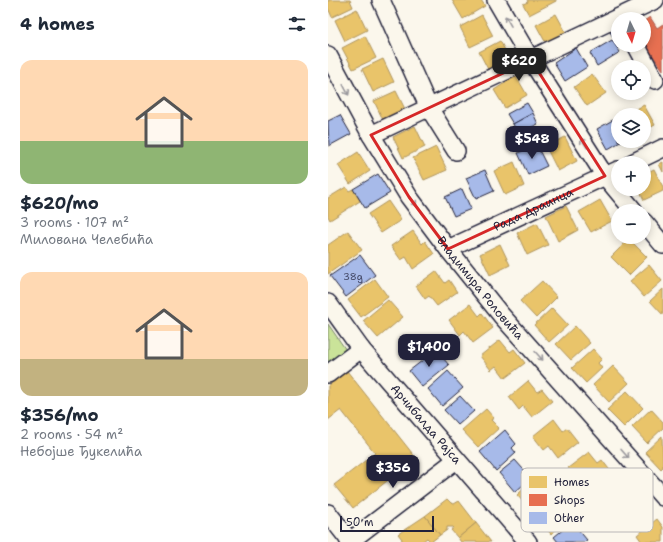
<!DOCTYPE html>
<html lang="en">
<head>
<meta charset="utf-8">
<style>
  :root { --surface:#fff; --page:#f2f2f3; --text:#1f2937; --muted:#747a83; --accent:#22223b }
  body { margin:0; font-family:"Shantell Sans",sans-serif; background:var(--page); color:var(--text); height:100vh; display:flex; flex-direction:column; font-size:15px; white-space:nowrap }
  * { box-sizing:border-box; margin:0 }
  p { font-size:13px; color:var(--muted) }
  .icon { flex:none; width:22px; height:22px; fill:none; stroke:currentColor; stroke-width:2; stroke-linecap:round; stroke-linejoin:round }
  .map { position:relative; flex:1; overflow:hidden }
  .details { display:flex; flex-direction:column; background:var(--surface); width:328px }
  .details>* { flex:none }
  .needle { width:26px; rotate:175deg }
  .fabs { position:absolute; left:283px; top:12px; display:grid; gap:8px }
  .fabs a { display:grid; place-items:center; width:40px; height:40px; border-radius:50%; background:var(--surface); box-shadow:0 2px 10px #0003; font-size:20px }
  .scale { position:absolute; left:12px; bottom:10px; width:94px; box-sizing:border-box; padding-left:4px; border:2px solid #22223b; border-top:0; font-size:11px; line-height:14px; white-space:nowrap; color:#22223b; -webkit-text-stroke:3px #fbf7ec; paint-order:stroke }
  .price { position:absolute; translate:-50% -34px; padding:0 9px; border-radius:8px; background:var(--accent); color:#fff; font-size:13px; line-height:26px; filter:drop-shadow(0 1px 2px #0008) }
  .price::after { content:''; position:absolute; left:50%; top:24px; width:12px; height:9px; margin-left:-6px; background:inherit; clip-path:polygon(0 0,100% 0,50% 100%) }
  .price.current { background:#222; color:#fff }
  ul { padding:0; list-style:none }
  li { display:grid; align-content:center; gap:8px; height:212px; padding:0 20px }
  li span { display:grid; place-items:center; height:124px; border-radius:12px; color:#555 }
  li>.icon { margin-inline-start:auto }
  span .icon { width:72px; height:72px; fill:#fffc; stroke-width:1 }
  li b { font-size:17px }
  h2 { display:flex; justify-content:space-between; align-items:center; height:48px; padding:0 20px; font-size:17px }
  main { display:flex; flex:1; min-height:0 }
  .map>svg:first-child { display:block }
  .green { fill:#cae399; stroke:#76826a }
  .homes { fill:#e9c46a; stroke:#ad935c }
  .shops { fill:#e76f51; stroke:#ac584a }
  .building { fill:#a7bae9; stroke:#22223b }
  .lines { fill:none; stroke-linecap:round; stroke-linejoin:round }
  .minor-casing { stroke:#22223b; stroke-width:20 }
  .minor { stroke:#fbf7ec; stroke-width:17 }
  .oneway { stroke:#99979c }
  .marked { fill:none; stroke:#d62828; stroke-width:3; stroke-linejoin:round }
  .labels { text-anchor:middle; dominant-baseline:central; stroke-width:4; stroke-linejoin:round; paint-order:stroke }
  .number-label { font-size:10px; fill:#434866 }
  .street-label { font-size:12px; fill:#22223b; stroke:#fbf7ec }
  .key { fill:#fbf7ec; stroke:#bab7b7; stroke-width:1 }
  .key-label { font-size:11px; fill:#22223b }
</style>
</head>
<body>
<main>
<section class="details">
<h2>4 homes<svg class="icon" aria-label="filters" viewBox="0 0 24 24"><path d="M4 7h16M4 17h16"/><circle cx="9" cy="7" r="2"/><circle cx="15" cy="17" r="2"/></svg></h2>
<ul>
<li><span style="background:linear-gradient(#ffd9b3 65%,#8fb573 0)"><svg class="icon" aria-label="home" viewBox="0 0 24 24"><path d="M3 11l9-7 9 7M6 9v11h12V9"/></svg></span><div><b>$620/mo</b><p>3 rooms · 107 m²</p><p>Милована Челебића</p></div></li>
<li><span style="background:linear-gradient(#ffd9b3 70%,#c2b280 0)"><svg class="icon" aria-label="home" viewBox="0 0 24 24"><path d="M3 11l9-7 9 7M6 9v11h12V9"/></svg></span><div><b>$356/mo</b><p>2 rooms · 54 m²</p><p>Небојше Ђукелића</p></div></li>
</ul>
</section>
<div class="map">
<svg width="335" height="542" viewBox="0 0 335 542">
  <rect width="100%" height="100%" fill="#fbf7ec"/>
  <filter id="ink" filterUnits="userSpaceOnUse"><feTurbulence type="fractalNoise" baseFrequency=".025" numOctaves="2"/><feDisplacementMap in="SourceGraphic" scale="8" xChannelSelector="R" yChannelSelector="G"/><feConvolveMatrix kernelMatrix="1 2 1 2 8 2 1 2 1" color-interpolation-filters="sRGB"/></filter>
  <g filter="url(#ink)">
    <!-- green -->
    <path class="green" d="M0 324 18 350 0 365Z"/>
    <!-- homes -->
    <g class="homes">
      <path d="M0 0H22L25 7 4 17 0 8Z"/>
      <path d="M124 0H153L157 6 135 19Z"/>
      <path d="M199 0H228V1L201 15 195 4 200 2Z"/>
      <path d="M29 9 39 30 17 41 7 20Z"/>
      <path d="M228 14 240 36 220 47 208 25Z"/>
      <path d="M154 15 165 36 142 47 132 27Z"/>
      <path d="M37 36 48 58 25 69 14 48Z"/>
      <path d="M172 41 183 61 162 73 151 52Z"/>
      <path d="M55 59 66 82 45 92 34 69Z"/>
      <path d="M264 74 278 93 259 106 246 87Z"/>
      <path d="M188 76 199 95 177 108 166 90Z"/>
      <path d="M68 91 78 111 56 122 46 101Z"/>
      <path d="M316 105 327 125 316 131V115H297Z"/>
      <path d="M87 126 97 147 75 158 65 137Z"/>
      <path d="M237 137 249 161 230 171 218 147Z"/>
      <path d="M108 147 119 170 96 180 85 158Z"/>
      <path d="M30 152 42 171 22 184 10 165Z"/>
      <path d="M186 162 196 186 177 195 166 171Z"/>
      <path d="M335 162V172L331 164Z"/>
      <path d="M326 169 335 187V191L316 200 311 189H316V174Z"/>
      <path d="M18 187 21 191 25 189 32 201 2 220 0 216V198Z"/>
      <path d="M272 200 284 221 263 232 251 212Z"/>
      <path d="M60 201 73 220 53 233 40 214Z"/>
      <path d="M238 206 250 230 230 241 218 216Z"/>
      <path d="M209 223 220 245 199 255 189 233Z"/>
      <path d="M20 231 34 250 0 274V245Z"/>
      <path d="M85 231 94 244 97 241 106 254 85 269 78 257 73 260 63 246Z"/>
      <path d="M301 239 319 257 301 275 283 257Z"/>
      <path d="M172 244 182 265 162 275 152 254Z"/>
      <path d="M321 265 334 281 316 297 302 281Z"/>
      <path d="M108 271 117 283 121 280 129 292 109 306 101 296 97 299 88 286Z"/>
      <path d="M47 279 60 297 33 317 20 300Z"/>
      <path d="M214 281 229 297 208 318 192 301Z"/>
      <path d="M335 289V315L322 301Z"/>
      <path d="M60 300 75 317 50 338 35 321Z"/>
      <path d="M142 304 151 316 154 313 165 328 145 343 136 331 132 335 121 320Z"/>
      <path d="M224 308 240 325 221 342 206 325Z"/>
      <path d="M247 326 262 343 243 360 228 344Z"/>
      <path d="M172 340 182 352 186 349 197 363 177 378 168 366 163 370 152 356Z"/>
      <path d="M265 349 274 359 270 363 274 368 258 383 244 368Z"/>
      <path d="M285 366 301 383 281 402 265 385Z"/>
      <path d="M19 371 88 458 25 508 6 485 47 453 13 410 0 420V386Z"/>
      <path d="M200 381 209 392 214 389 224 401 204 417 195 406 191 410 181 397Z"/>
      <path d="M299 391 315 408 296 427 279 410Z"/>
      <path d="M158 409 166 418 163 420 171 428 150 447 134 430Z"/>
      <path d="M323 409 335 422V428L319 443 304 427Z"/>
      <path d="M226 419 235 431 239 428 250 442 230 458 221 446 216 450 205 436Z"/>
      <path d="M334 436 335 467 333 469 317 452Z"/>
      <path d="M261 452 270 463 274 460 284 473 264 489 256 479 252 482 240 468Z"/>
      <path d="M212 474 229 493 206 514 189 495Z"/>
      <path d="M119 499 123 503 126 504 131 501 148 523 130 538 123 530 126 528 125 527H119V530L112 535 97 516Z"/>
      <path d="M226 501 241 518 223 534 208 517Z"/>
      <path d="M97 516 112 535 103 542 99 538 95 541 96 542H73L74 539 70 534Z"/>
      <path d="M329 519 335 527V542H314L309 535Z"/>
      <path d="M148 523 163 542H133L130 538Z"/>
    </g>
    <!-- shops -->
    <path class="shops" d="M322 17 329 28 335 24V70L316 43V21Z"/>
    <!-- building -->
    <g class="building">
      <path d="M290 28V41L288 42 282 32Z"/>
      <path d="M284 40 292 52 269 66 262 53Z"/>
      <path d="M248 48 259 67 237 81 226 63Z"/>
      <path d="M199 103 205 113 185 124 179 114Z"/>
      <path d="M205 113 210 124 190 134 185 124Z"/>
      <path d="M12 115 23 134 1 146 0 121Z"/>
      <path d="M290 117V141H294L280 149 269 129Z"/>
      <path d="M208 144 219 166 200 175 190 153Z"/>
      <path d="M157 170 166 191 148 199 138 178Z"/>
      <path d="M50 174 62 193 37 208 25 189Z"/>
      <path d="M134 189 143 209 126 216 117 197Z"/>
      <path d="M32 255 47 275 18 297 2 276Z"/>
      <path d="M108 350 121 365 94 387 81 371Z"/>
      <path d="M120 371 135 388 114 406 100 389Z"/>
      <path d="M132 396 146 411 130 425 116 410Z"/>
      <path d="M177 430 188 444 184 448 188 453 168 471 152 452Z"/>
      <path d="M187 460 203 478 187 492 171 473Z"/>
      <path d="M244 522 259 540 256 542H230L226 537Z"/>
    </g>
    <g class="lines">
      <!-- minor casing -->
      <g class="minor-casing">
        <g id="minor">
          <path d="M53 0 101 108 128 151"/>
          <path d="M168 0 203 60 277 176 306 211"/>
          <path d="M308 45 327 80"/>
          <path id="s1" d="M0 55 43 135 81 197 120 249 173 315 335 497"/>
          <path d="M43 135 327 0"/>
          <path d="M304 163 335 148"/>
          <path d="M316 222 335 245"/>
          <path id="s2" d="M120 249 290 170"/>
          <path id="s3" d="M0 303 33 349 200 542"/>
          <path d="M0 374 33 349"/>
          <path d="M0 513 22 541"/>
          <path d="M21 542 128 460"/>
        </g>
      </g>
      <!-- minor -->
      <use href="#minor" class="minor"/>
    </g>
    <!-- one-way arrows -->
    <defs><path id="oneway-shaft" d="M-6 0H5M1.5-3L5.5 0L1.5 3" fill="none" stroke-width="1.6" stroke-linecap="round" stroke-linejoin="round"/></defs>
    <g class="oneway">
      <use href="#oneway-shaft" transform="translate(180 21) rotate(-120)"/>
      <use href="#oneway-shaft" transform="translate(18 90) rotate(62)"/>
      <use href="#oneway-shaft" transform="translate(256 143) rotate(-123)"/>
      <use href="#oneway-shaft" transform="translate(85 201) rotate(54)"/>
      <use href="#oneway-shaft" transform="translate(211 356) rotate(48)"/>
      <use href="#oneway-shaft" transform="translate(297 454) rotate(49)"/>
    </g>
  </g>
  <!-- marked area -->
  <path class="marked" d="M203 60 277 176 120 249 81 197 43 135Z"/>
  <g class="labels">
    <!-- number labels -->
    <g class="number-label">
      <text x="25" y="276">38g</text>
    </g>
    <!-- street labels -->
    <g class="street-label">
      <text stroke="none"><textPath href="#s2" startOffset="94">Рада Драинца</textPath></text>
      <text stroke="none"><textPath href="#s1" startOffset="279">Владимира Роловића</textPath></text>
      <text stroke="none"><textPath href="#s3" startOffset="156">Арчибалда Рајса</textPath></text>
    </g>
  </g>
  <!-- legend -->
  <rect x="193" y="468" width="132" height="64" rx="6" class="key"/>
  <rect x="201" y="476" width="18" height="12" fill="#e9c46a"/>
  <rect x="201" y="494" width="18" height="12" fill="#e76f51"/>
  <rect x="201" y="512" width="18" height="12" fill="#a7bae9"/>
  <g class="key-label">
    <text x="226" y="486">Homes</text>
    <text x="226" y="504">Shops</text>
    <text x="226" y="522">Other</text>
  </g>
</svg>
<div class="fabs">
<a><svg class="needle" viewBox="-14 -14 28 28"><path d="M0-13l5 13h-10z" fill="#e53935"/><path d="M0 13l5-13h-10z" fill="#747a83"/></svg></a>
<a><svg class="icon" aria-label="locate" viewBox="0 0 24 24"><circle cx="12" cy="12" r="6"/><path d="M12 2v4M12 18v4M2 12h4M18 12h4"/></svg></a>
<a><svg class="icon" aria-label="layers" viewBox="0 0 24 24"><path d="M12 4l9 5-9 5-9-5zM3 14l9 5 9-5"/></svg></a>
<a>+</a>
<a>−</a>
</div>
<div class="scale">50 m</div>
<b class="price current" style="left:191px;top:82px">$620</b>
<b class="price" style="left:204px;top:160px">$548</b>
<b class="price" style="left:101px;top:368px">$1,400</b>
<b class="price" style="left:65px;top:489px">$356</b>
</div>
</main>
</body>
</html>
